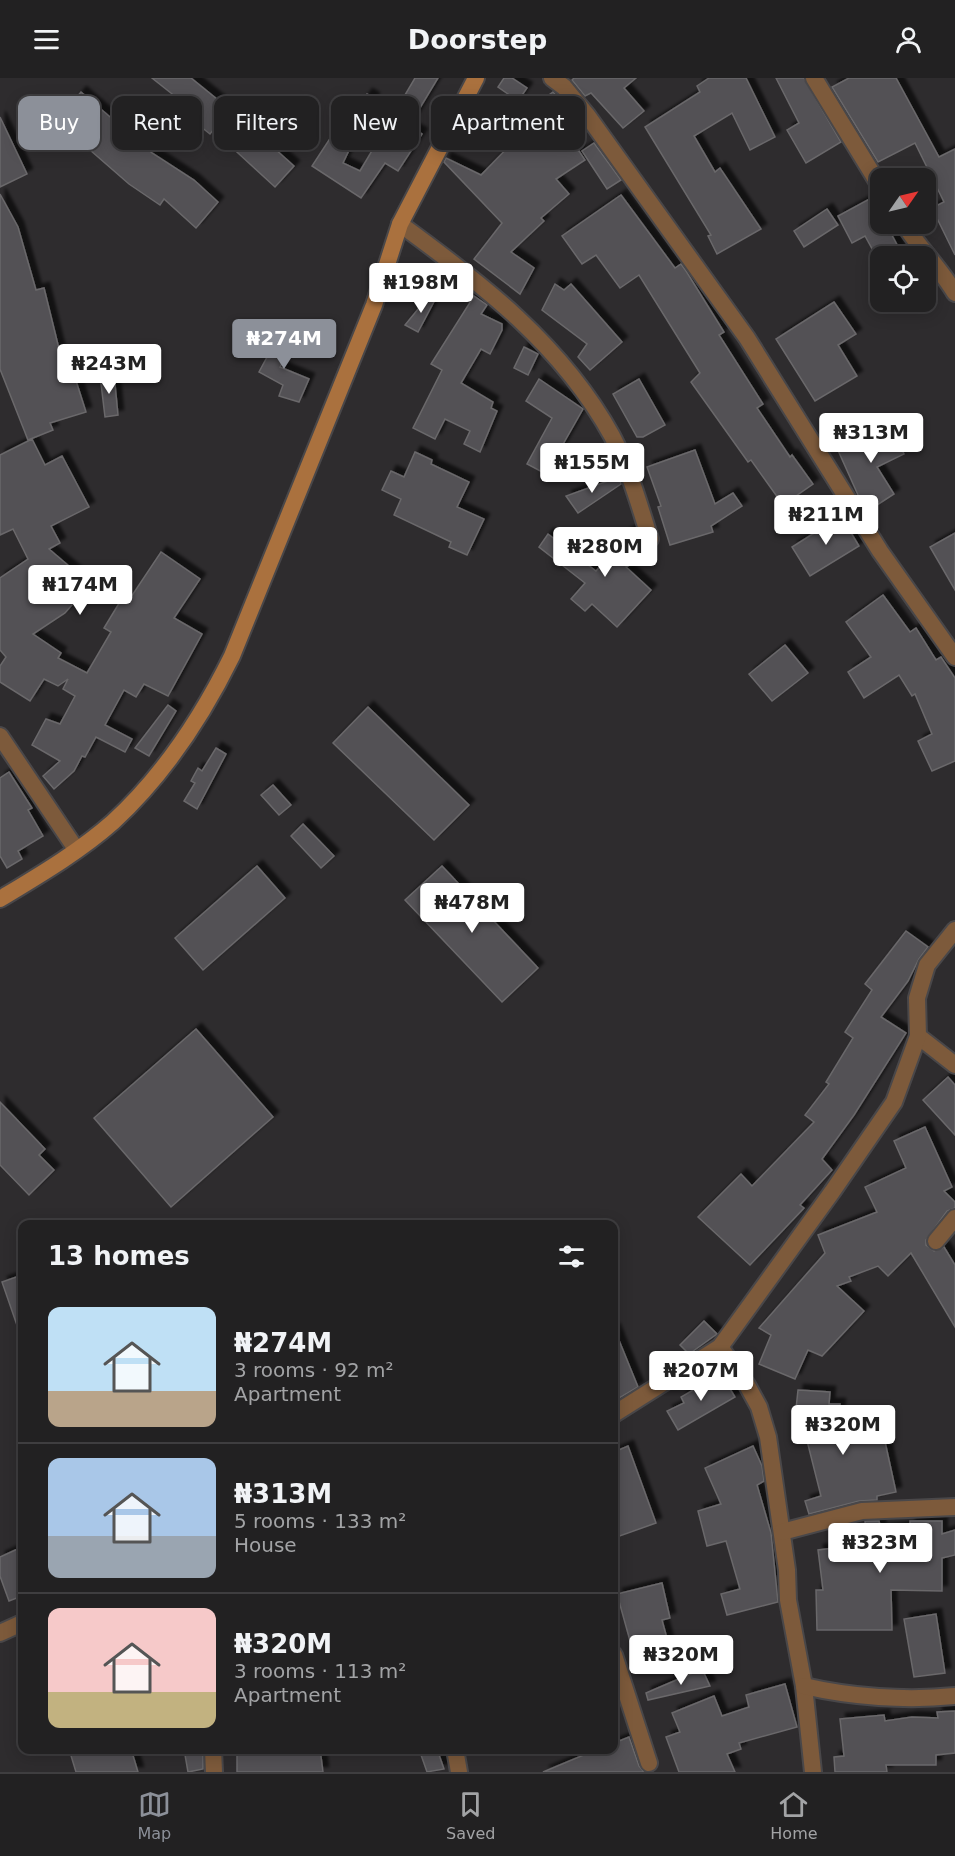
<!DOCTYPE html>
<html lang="en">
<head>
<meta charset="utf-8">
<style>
  :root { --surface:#222122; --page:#2a292a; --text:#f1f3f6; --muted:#a2a3a5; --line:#3f3e40; --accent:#8c9099 }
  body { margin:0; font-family:"DejaVu Sans",sans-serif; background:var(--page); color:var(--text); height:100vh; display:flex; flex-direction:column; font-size:22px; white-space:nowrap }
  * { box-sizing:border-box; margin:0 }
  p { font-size:20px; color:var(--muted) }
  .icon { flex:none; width:33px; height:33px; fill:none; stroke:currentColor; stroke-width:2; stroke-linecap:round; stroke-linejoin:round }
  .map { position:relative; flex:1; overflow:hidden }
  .panel { position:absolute; left:18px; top:1142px; width:600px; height:534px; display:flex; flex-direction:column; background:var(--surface); border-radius:12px; box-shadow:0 3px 15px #0003,0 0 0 2px var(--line) }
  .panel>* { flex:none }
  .banner { position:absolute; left:18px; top:18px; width:600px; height:54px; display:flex; gap:12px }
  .needle { width:39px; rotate:56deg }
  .tools { position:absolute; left:870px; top:90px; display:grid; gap:12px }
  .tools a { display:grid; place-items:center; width:66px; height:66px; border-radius:12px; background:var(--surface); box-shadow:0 3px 15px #0003,0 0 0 2px var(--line); font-size:30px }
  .price { position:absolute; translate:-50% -51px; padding:0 14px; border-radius:6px; background:#fff; color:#222; font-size:20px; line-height:39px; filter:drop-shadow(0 2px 3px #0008) }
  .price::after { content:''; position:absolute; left:50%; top:36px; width:18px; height:14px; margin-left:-9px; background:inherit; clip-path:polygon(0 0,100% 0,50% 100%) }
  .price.on { background:var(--accent); color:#fff }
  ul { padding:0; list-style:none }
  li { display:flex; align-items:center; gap:18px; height:150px; padding:0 30px }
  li+li { border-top:2px solid var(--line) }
  li span { display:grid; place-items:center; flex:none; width:168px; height:120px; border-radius:12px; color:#555 }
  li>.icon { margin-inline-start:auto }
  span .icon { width:72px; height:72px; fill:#fffc; stroke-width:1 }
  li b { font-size:26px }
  h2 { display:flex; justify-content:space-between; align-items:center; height:72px; padding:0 30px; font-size:26px }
  .pill { padding:0 21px; border-radius:12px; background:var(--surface); box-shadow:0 3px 15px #0003,0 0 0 2px var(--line); font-size:21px; line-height:54px }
  .pill.on { background:var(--accent); color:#fff }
  header { display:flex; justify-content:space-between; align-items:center; height:78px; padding:0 30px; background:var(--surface); font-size:27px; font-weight:600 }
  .tabs { display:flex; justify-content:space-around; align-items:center; height:84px; border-top:2px solid var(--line); background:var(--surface); font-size:16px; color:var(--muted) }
  .tabs a { display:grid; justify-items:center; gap:3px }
  .tabs .on { color:var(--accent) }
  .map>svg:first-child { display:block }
  .building { fill:#525154; stroke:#6a686b; stroke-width:1.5; filter:url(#shadow) }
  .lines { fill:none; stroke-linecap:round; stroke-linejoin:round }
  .minor-casing { stroke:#494749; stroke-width:20 }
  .secondary-casing { stroke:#494749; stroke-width:20 }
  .minor { stroke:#7d5a3b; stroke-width:16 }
  .secondary { stroke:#aa713e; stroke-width:16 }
</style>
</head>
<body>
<header><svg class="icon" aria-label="menu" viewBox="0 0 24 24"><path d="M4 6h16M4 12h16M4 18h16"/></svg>Doorstep<svg class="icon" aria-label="person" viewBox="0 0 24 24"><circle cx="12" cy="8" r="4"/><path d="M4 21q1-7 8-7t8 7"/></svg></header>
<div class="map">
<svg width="955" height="1694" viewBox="0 0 955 1694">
  <defs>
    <filter id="shadow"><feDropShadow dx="5.5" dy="-5.5" stdDeviation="1.5" flood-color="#0009"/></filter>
  </defs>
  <rect width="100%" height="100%" fill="#2e2c2e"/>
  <!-- building -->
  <g class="building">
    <path d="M152 0H191L244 43 294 88 275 109 213 52 210 56 176 29 181 23Z"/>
    <path d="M415 0H438L409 48 422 56 398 93 385 85 361 120 312 88 331 59 335 61 367 16 374 20 343 85 360 93Z"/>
    <path d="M504 0H512L527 10 518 23 498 9Z"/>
    <path d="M574 0H636L624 10 644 33 623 50 591 15 585 18 572 2Z"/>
    <path d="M709 0H746L775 59 750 72 732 35 694 58 715 94 720 90 761 151 717 176 708 158 711 157 645 49 700 14 697 8Z"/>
    <path d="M776 0H804L841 64 806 85 787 52 799 45Z"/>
    <path d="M849 0H896L939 79 955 71V177L932 130 944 124 915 65 878 84 832 9Z"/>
    <path d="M81 14 152 75 194 102 218 124 196 150 164 121 160 127 129 106 90 72 93 69 59 41Z"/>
    <path d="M553 14 568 30 561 34 549 17Z"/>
    <path d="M513 24 540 51 557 40 585 82 556 101 569 116 541 140 544 143 511 174 534 190 520 216 474 181 502 145 444 84 446 80 481 97 521 56 501 36Z"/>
    <path d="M0 39 27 96 0 109Z"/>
    <path d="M594 65 621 102 607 111 582 73Z"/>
    <path d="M0 116 18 149 36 212 44 210 63 287 70 284 86 334 50 345 53 352 28 362 0 291Z"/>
    <path d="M621 117 675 190 681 186 686 193 724 254 719 257 763 326 757 330 790 379 792 377 813 406 783 427 751 382 748 384 691 304 700 295 639 197 620 210 596 177 582 186 562 158Z"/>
    <path d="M875 118 880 127V146H886L903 178H876L865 158 852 165 838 138Z"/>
    <path d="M827 131 838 147 804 169 794 153Z"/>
    <path d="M555 206 564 212 571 206 622 264 590 292 578 279 587 266 542 232Z"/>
    <path d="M432 214 437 218 418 254 405 247Z"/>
    <path d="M474 218 487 227 481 236 502 246V252L490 276 481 271 461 305 493 324 491 330 497 333 480 374 464 366 470 353 445 341 435 361 413 350 442 292 431 286Z"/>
    <path d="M834 224 856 256 838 267 857 298 815 323 776 261Z"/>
    <path d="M280 255 294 263 280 289 309 301 299 324 279 318 283 307 259 294Z"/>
    <path d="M524 269 538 276 528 297 514 290Z"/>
    <path d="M114 296 118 337 105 339 100 297Z"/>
    <path d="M539 301 583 331 546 396 527 386 552 340 526 323Z"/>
    <path d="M639 301 665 347 643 359H637L613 316Z"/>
    <path d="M889 346 904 376 877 389 894 416 868 433 858 417 837 370Z"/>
    <path d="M32 361 45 387 62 378 89 429 51 448 60 465 49 471 90 506 65 535 33 556 61 575 58 580 87 595 111 554 104 550 121 522 127 525 161 474 200 501 174 540 202 556 168 618 144 606 136 619 124 612 105 647 132 661 125 674 96 659 85 679 82 678 74 693 54 711 43 698 60 683 32 667 46 641 60 646 75 618 63 611 68 601 58 608 44 601 30 623 0 604V588L6 579 0 572V500L28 481 13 451 0 457V377Z"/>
    <path d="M695 372 715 426 733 415 742 428 711 448 713 454 670 467 658 429 661 428 647 389Z"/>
    <path d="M415 374 432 382 431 386 469 404 457 429 484 441 467 477 449 469 451 464 394 437 401 421 382 412 391 393 404 399Z"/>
    <path d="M619 399 621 406 578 435 566 418Z"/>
    <path d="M841 438 859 468 810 498 792 469Z"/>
    <path d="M632 452 646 477 626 489 651 512 617 549 592 526 585 533 571 521 585 505 539 469 548 456 596 493 617 469 613 463Z"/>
    <path d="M955 455V512L930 469Z"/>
    <path d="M883 517 910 554 916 550 936 582 941 579 955 600V683L932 693 918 663 932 656 915 616 912 618 899 597 864 620 848 594 871 579 846 544Z"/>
    <path d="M785 567 808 595 772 623 749 596Z"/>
    <path d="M168 627 176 633 149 678 135 670Z"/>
    <path d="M368 629 469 727 434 762 333 665Z"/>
    <path d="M216 670 226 676 197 731 184 723 195 705 191 703 198 690 202 693Z"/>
    <path d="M9 694 32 730 28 732 43 758 18 773 22 781 7 790 0 778V700Z"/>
    <path d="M273 707 291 727 279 737 261 717Z"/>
    <path d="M303 746 334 778 321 790 291 758Z"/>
    <path d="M257 788 285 820 203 892 175 860Z"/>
    <path d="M442 788 538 890 502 924 405 822Z"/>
    <path d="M906 853 928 869 919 881 908 903 881 939 906 955 854 1037 822 1081 832 1092 800 1127 804 1130 750 1187 698 1139 741 1096 752 1108 814 1044 805 1037 829 1006 826 1004 853 960 845 954 872 912 865 906Z"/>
    <path d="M196 951 273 1039 171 1129 94 1040Z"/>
    <path d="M948 999 955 1007V1057L923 1022Z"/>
    <path d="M0 1024 45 1071 39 1077 54 1092 29 1117 0 1087Z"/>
    <path d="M925 1049 952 1109 944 1113 955 1124V1130L947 1133 926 1162V1167L934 1173 944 1169 955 1187V1249L911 1175 888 1198 878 1188 849 1199 851 1203 837 1208 864 1233 822 1278 808 1272 795 1301 759 1286 771 1257 759 1250 825 1175 818 1157 877 1134 865 1109 906 1090 894 1063Z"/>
    <path d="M22 1197V1255L20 1256 2 1204Z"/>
    <path d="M704 1243 717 1256 689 1276 680 1267Z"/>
    <path d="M614 1250 638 1309 614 1323Z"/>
    <path d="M721 1296 735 1319 678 1352 667 1333 684 1325 681 1319Z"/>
    <path d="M798 1312 830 1314 829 1326H840L837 1360 882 1350 896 1414 877 1418V1422L859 1423 809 1436 805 1423 821 1418 799 1331H796Z"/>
    <path d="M628 1368 656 1445 614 1460V1374Z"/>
    <path d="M753 1368 762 1388 764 1403 757 1407 771 1455 778 1524 727 1537 721 1516 740 1511 726 1463 707 1468 698 1433 721 1426 705 1390Z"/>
    <path d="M865 1443H879L881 1452 910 1449V1443H942V1456L955 1452V1477L942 1480V1513L891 1512 892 1552H817L816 1512H823L818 1472 867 1466Z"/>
    <path d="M22 1469V1518L9 1523 0 1498V1479Z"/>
    <path d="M662 1505 670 1540 662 1542 672 1579 637 1588 617 1516Z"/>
    <path d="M936 1536 945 1595 914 1599 904 1541Z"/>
    <path d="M702 1591 710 1608 648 1622 646 1615Z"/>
    <path d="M785 1606 797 1649 739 1665 741 1671 727 1676 735 1694H679L666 1659 680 1654 672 1635 714 1618 722 1638 749 1629 746 1617Z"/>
    <path d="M955 1633V1675L936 1677V1687H886L887 1694H835L834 1679 844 1678 840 1641 884 1637 885 1643 912 1639 938 1640 937 1634Z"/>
    <path d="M629 1659 639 1688 644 1694H543L598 1671H614V1665Z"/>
    <path d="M69 1671H131L138 1694H76Z"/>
    <path d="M184 1671H203V1691L188 1694Z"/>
    <path d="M237 1671H320L323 1694H237Z"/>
    <path d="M429 1671H437L444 1691 427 1694 420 1674Z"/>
  </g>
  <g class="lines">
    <!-- minor casing -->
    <g class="minor-casing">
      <g id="minor">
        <path d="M552 0 564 9 587 37 747 260 880 473 955 579"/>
        <path d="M814 0 880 108"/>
        <path d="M400 146C481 205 562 267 612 358 629 390 639 426 650 461"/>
        <path d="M904 146C919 170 940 190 955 215"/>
        <path d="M0 658 76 771"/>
        <path d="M918 958 955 987"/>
        <path d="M936 1163 955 1140"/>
        <path d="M720 1269 747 1307 759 1329 768 1359 787 1492 788 1522 804 1608 813 1694"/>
        <path d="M614 1336 720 1269 832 1114 894 1024 918 958 917 920 927 887 955 852"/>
        <path d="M782 1454 862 1433 955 1429"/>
        <path d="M0 1555 22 1545"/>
        <path d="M614 1577 649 1685"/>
        <path d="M804 1608C851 1619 906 1623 955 1618"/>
        <path d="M213 1671 214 1694"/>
        <path d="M455 1671 459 1694"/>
      </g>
    </g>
    <!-- secondary casing -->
    <g class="secondary-casing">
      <path id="secondary" d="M0 821C38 798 79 774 113 744 164 697 202 639 232 578L374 227 400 146 476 0"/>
    </g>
    <!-- minor -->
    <use href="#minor" class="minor"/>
    <!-- secondary -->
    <use href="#secondary" class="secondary"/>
  </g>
</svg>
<div class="tools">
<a><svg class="needle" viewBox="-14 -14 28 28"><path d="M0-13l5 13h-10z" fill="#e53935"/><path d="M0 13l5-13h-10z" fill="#a2a3a5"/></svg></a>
<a><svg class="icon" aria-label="locate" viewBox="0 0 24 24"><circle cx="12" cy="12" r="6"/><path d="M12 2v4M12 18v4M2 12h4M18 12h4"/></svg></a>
</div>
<b class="price" style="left:421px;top:236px">₦198M</b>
<b class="price on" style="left:284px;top:292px">₦274M</b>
<b class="price" style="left:109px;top:317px">₦243M</b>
<b class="price" style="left:871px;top:386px">₦313M</b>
<b class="price" style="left:592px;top:416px">₦155M</b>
<b class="price" style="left:826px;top:468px">₦211M</b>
<b class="price" style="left:605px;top:500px">₦280M</b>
<b class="price" style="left:80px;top:538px">₦174M</b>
<b class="price" style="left:472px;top:856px">₦478M</b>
<b class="price" style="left:701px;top:1324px">₦207M</b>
<b class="price" style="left:843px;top:1378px">₦320M</b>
<b class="price" style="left:880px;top:1496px">₦323M</b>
<b class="price" style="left:681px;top:1608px">₦320M</b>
<div class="banner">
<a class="pill on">Buy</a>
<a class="pill">Rent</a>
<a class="pill">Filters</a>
<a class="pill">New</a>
<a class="pill">Apartment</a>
</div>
<section class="panel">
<h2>13 homes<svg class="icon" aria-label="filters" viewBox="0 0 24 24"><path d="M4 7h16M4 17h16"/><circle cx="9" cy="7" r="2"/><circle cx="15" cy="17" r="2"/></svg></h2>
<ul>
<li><span style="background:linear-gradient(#bfe0f5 70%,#b9a48a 0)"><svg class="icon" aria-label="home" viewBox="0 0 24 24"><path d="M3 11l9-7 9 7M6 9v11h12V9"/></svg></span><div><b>₦274M</b><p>3 rooms · 92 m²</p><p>Apartment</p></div></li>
<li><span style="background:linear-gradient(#a9c7e8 65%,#9aa5b1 0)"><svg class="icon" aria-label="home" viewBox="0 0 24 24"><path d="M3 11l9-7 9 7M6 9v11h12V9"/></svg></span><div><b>₦313M</b><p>5 rooms · 133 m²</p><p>House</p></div></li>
<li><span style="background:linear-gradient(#f6c9c9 70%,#c2b280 0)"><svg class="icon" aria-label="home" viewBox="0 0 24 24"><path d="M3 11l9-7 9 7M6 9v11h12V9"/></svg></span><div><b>₦320M</b><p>3 rooms · 113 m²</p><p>Apartment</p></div></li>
</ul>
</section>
</div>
<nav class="tabs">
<a class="on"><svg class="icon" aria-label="map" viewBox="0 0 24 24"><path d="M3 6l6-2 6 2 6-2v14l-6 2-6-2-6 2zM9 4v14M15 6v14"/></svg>Map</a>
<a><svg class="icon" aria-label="saved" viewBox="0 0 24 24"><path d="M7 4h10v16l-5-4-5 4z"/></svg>Saved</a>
<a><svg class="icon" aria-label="home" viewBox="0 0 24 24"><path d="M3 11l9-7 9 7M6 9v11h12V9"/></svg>Home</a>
</nav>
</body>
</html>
